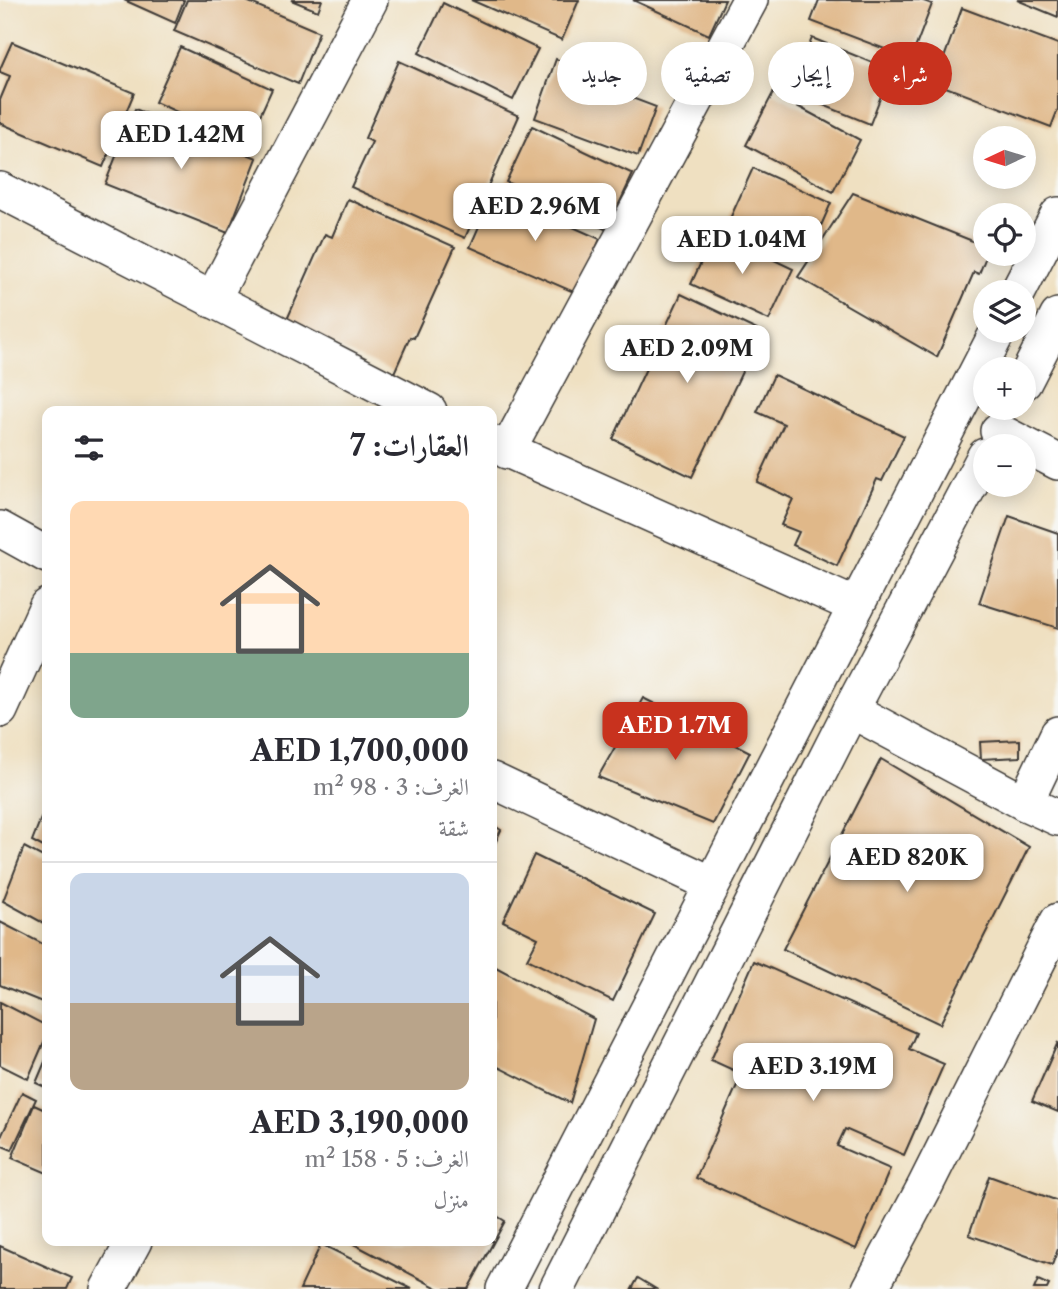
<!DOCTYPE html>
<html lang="ar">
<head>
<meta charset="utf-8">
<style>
  :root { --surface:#fff; --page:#f2f2f3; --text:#2b2b33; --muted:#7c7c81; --line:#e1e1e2; --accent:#c8321e }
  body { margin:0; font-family:"Libre Caslon Text",Amiri,serif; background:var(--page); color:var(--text); direction:rtl; height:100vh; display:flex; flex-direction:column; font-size:26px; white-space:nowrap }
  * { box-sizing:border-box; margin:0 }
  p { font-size:23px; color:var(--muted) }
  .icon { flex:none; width:38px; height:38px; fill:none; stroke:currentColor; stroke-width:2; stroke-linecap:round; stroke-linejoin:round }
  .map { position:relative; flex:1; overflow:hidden; direction:ltr }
  .side { position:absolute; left:42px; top:406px; width:455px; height:840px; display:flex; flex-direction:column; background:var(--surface); border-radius:14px; box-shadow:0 4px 18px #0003; direction:rtl }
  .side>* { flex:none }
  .guide { position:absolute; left:518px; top:42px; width:434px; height:63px; direction:rtl; display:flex; gap:14px }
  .needle { width:46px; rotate:266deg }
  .buttons { position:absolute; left:973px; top:126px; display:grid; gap:14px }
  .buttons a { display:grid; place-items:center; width:63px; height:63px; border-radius:50%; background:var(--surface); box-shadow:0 4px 18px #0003; font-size:35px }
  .price { position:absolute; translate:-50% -60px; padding:0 16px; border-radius:14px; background:#fff; color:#222; font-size:23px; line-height:46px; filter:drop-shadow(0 2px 4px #0008) }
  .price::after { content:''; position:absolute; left:50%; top:42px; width:21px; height:16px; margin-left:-10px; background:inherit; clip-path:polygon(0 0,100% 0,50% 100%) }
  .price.active { background:var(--accent); color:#fff }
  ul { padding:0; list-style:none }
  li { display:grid; align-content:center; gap:14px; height:371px; padding:0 28px }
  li+li { border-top:2px solid var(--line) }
  li span { display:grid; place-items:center; height:217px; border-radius:14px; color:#555 }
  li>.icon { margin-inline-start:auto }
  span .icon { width:126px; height:126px; fill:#fffc; stroke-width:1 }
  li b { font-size:30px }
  h2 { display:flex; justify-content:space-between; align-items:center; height:84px; padding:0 28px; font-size:30px }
  .tag { padding:0 24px; border-radius:32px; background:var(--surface); box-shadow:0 4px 18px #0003; font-size:24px; line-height:63px }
  .tag.active { background:var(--accent); color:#fff }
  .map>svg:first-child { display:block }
  .building { fill:#e0b889 }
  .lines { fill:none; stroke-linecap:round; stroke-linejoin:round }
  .minor-casing { stroke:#3c3935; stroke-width:38 }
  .minor { stroke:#fff; stroke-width:35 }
</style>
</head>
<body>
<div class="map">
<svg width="1058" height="1289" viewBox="0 0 1058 1289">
  <rect width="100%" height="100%" fill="#f6f6f2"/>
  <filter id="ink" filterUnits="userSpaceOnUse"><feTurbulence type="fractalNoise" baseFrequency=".0143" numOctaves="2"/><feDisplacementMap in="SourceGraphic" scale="14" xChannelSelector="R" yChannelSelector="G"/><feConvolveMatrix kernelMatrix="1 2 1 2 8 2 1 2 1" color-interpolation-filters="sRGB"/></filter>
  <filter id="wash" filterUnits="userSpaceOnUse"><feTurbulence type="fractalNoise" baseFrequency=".00686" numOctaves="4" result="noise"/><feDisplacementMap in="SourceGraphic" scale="28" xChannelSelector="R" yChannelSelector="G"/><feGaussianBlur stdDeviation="1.57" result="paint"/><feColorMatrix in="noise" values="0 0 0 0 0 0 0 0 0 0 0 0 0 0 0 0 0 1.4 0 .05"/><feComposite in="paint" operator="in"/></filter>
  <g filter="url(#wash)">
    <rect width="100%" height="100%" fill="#efe0c1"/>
    <g id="blocks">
      <!-- building -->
      <g class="building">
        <path d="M124 0H184L175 23Z"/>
        <path d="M187 0H244L319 32 298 84 174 31Z"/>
        <path d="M291 0H322L318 11Z"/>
        <path d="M471 0H579L562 40Z"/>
        <path d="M633 0H725L709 35Z"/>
        <path d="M819 0H921L932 4 911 59 811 21Z"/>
        <path d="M1017 0H1058V17Z"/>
        <path d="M443 3 538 49 513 100 419 53Z"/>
        <path d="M962 8 1058 44V109L1051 127 935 83Z"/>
        <path d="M812 38 891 70 870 124 791 92Z"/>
        <path d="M12 42 134 93 103 167 0 123V100L10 76 0 72V69Z"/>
        <path d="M180 47 272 89 247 144 155 102Z"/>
        <path d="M556 59 619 83 616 92 656 107 638 156 535 118Z"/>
        <path d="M399 61 519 116 465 238 351 187 372 142 365 138Z"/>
        <path d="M773 93 860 140 833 192 746 145Z"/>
        <path d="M135 109 257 158 228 233 105 184Z"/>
        <path d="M532 126 633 174 607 230 506 182Z"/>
        <path d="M753 168 831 203 813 244 803 240 797 254 728 223Z"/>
        <path d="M494 192 600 239 576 293 470 247Z"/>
        <path d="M853 193 985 246 987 254 979 274 974 272 937 357 798 277Z"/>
        <path d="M348 199 455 247 414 338 410 337 394 373 285 324 325 234 332 237Z"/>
        <path d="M715 232 793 269 769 320 691 284Z"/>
        <path d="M681 294 761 332 692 477 613 439Z"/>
        <path d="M774 375 904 436 882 481 877 479 837 566 793 545 799 532 781 525 793 499 757 482 784 424 757 412Z"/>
        <path d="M1009 516 1058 533V628L979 603Z"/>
        <path d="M643 698 750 752 713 824 598 777Z"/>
        <path d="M1020 740V757L981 759 980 742Z"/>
        <path d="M881 759 1029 847 940 1024 783 949Z"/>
        <path d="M47 803V849L32 841Z"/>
        <path d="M492 824 501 830 492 850Z"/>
        <path d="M24 847 47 859V925L3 901Z"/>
        <path d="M534 855 655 914 613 1001 527 959 538 938 503 921Z"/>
        <path d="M0 922 47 946V1004L0 985Z"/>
        <path d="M754 961 916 1033 909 1049 944 1064 904 1155 845 1129 837 1146 890 1169 856 1249 696 1178 742 1074 711 1060Z"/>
        <path d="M492 965 594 1019 570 1103 492 1064Z"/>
        <path d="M0 1002 47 1026V1035L28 1079 0 1065Z"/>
        <path d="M1058 1042V1112L1032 1101Z"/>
        <path d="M47 1057V1088L36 1083Z"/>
        <path d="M22 1092 36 1099 12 1150 0 1145V1139Z"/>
        <path d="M34 1105 47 1111V1173L12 1158Z"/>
        <path d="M989 1176 1058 1201V1249L1052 1265 969 1235Z"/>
        <path d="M492 1213 505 1221 468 1289H439L348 1241H492Z"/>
        <path d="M321 1244 412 1289H300Z"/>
        <path d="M0 1246 72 1278 67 1289H0Z"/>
        <path d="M638 1278 656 1289H632Z"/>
        <path d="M1038 1280 1049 1285 1047 1289H1034Z"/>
      </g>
    </g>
  </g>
  <g filter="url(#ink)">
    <use href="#blocks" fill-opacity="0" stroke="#3c3935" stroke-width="2"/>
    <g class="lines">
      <!-- minor casing -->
      <g class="minor-casing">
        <g id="minor">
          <path d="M0 190 429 411"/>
          <path d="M1018 292 1058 215"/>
          <path d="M212 300 370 0"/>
          <path d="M1024 382 1058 316"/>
          <path d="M998 431 1058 462"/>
          <path d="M492 443 856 606"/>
          <path d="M507 451 750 0"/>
          <path d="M0 529 47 555"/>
          <path d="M0 710 47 606"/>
          <path d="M851 710 1025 803 1058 818"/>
          <path d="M492 780 712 884"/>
          <path d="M1025 803 1058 734"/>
          <path d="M108 1289 134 1241"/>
          <path d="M504 1289 998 331"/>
          <path d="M557 1289 851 710 985 456"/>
          <path d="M870 1289 924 1188 1058 921"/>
        </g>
      </g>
      <!-- minor -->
      <use href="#minor" class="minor"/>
    </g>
  </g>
</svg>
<div class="buttons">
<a><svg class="needle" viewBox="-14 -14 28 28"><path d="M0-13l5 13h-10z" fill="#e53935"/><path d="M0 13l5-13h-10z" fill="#7c7c81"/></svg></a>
<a><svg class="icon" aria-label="locate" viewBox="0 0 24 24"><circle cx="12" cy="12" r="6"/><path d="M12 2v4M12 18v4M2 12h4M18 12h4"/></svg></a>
<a><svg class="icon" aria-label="layers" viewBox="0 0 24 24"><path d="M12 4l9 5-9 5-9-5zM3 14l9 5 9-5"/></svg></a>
<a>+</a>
<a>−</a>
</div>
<b class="price" style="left:181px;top:171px">AED 1.42M</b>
<b class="price" style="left:535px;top:243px">AED 2.96M</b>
<b class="price" style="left:742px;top:276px">AED 1.04M</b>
<b class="price" style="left:687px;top:385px">AED 2.09M</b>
<b class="price active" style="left:675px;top:762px">AED 1.7M</b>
<b class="price" style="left:907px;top:894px">AED 820K</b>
<b class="price" style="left:813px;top:1103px">AED 3.19M</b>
<div class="guide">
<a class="tag active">شراء</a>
<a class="tag">إيجار</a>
<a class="tag">تصفية</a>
<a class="tag">جديد</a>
</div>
<section class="side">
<h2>العقارات: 7<svg class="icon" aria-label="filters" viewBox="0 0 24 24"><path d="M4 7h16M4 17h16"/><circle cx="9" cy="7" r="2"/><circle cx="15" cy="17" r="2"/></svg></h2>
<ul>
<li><span style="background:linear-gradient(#ffd9b3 70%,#7fa58c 0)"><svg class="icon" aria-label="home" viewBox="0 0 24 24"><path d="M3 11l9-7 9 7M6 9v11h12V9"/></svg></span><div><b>AED 1,700,000</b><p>الغرف: 3 · 98 m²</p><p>شقة</p></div></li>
<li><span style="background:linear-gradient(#c9d6e8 60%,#b9a48a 0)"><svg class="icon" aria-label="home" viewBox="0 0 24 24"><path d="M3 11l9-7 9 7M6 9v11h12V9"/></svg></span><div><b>AED 3,190,000</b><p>الغرف: 5 · 158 m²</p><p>منزل</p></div></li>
</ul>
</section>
</div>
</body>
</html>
